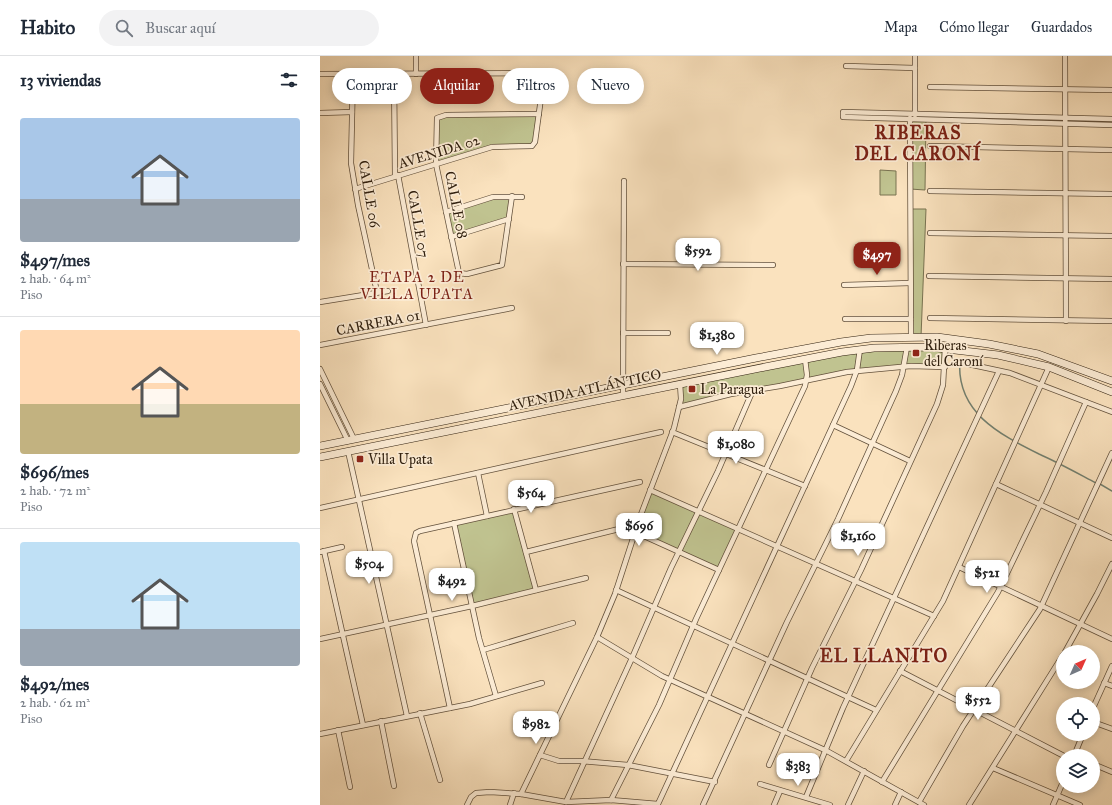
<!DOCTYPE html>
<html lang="es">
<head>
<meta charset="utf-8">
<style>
  :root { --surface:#fff; --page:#f2f2f3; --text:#1f2937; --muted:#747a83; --line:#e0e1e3; --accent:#8f2418 }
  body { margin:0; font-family:"IM FELL Great Primer",serif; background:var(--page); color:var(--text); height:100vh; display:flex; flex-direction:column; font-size:15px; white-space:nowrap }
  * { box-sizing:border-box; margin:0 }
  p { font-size:13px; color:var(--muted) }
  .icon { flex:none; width:22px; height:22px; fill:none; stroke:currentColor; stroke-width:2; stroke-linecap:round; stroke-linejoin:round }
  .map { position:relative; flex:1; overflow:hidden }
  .panel { display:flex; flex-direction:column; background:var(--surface); width:320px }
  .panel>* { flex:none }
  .guide { position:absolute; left:12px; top:12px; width:380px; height:36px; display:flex; gap:8px }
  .needle { width:26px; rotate:45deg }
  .fabs { position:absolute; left:736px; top:589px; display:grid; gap:8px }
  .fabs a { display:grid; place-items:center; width:44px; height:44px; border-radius:50%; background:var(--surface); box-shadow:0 2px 10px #0003; font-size:20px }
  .price { position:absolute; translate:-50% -34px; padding:0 9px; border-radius:8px; background:#fff; color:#222; font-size:13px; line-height:26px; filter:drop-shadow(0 1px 2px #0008) }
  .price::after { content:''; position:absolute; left:50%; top:24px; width:12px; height:9px; margin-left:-6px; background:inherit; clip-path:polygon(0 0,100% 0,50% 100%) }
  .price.on { background:var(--accent); color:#fff }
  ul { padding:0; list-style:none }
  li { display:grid; align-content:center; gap:8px; height:212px; padding:0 20px }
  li+li { border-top:1px solid var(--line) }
  li span { display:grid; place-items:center; height:124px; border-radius:4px; color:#555 }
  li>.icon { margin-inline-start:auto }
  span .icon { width:72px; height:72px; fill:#fffc; stroke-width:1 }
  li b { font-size:17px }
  h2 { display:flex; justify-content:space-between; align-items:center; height:48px; padding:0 20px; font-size:17px }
  .chip { padding:0 14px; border-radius:18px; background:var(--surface); box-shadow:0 2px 10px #0003; font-size:14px; line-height:36px }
  .chip.on { background:var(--accent); color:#fff }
  header { display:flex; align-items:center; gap:24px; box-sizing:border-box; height:56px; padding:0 20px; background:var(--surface); border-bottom:1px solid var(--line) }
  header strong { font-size:19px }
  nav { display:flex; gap:22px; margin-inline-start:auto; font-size:14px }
  .search { width:280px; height:36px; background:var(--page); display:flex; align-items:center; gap:10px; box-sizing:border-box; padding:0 14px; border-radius:22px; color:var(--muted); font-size:15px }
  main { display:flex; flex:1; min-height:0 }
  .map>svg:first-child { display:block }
  .green { fill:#c0c390; stroke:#787250 }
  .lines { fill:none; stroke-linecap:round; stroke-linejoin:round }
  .stream { stroke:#727f6f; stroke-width:1.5 }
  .street-casing { stroke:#63513c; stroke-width:6 }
  .secondary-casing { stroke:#312110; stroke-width:8 }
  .street { stroke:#fcecd5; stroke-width:4.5 }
  .secondary { stroke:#fcecd5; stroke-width:7 }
  .poi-dot { fill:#8f2418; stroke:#fcecd5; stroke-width:1.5 }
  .labels { text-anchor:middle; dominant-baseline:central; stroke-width:3.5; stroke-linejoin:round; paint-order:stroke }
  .street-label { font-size:14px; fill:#312110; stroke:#fcecd5 }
  .poi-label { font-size:14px; fill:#312110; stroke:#fcecd5; text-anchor:start }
  .neighbourhood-label { font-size:15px; letter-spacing:1px; fill:#7a1f14; stroke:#fcecd5 }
  .district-label { font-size:18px; font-weight:bold; letter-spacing:1px; fill:#7a1f14; stroke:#fcecd5 }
</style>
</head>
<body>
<header>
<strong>Habito</strong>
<div class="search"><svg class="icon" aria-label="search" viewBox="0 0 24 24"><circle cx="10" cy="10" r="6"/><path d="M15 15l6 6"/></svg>Buscar aquí</div>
<nav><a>Mapa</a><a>Cómo llegar</a><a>Guardados</a></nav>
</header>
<main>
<section class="panel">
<h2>13 viviendas<svg class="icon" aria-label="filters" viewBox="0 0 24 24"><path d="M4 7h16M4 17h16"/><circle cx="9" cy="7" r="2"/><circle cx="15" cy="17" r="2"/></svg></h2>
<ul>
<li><span style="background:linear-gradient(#a9c7e8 65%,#9aa5b1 0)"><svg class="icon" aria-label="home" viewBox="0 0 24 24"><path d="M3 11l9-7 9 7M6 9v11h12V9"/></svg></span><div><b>$497/mes</b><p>2 hab. · 64 m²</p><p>Piso</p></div></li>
<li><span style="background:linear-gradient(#ffd9b3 60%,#c2b280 0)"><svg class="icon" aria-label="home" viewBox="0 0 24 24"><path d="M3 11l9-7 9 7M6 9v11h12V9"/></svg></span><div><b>$696/mes</b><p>2 hab. · 72 m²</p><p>Piso</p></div></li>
<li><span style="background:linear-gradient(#bfe0f5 70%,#9aa5b1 0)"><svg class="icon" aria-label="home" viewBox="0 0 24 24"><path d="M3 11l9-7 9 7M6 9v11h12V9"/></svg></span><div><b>$492/mes</b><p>2 hab. · 62 m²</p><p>Piso</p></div></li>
</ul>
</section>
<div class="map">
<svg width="792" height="749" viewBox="0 0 792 749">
  <rect width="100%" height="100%" fill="#fae2be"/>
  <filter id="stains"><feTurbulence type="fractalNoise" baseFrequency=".005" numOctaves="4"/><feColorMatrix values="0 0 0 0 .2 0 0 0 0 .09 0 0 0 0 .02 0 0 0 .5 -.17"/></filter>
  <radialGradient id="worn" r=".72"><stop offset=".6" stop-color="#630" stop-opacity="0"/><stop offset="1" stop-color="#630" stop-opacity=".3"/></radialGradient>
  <!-- green -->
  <g class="green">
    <path d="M219 58 214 88 178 90 116 108 118 60Z"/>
    <path d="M590 63 606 64 605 134 590 133Z"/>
    <path d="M560 114 576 115V139H560Z"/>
    <path d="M192 140 189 163 131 181 126 156 165 143Z"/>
    <path d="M590 153H606L601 281H591Z"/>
    <path d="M625 292V311L543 314 436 333 359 351 360 328 522 296Z"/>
    <path d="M330 434 418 473 399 514 315 476Z"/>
    <path d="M194 453 216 534 152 550 134 467Z"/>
  </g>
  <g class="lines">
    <!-- stream -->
    <g class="stream">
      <path d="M640 303C635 356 679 378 719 398 739 407 757 417 776 427"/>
      <path d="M780 428 792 435"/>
    </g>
    <!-- street casing -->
    <g class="street-casing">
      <g id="street">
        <path d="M96 0V18"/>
        <path d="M745 0 746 265"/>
        <path d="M526 10 595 12"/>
        <path d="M0 18 221 17 224 20 215 86 212 90 172 91 35 133"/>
        <path d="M33 18 31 107 38 149 57 236"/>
        <path d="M74 18 75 120"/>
        <path d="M610 31 792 34"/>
        <path d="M0 57 32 56"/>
        <path d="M595 59V0"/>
        <path d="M590 62 591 281"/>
        <path d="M792 63 523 56V61L792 69"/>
        <path d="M610 90 792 94"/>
        <path d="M78 119 106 269"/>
        <path d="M610 135 792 138"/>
        <path d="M192 140 182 209 147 218 139 217 116 108 117 62 126 59 219 58"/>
        <path d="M126 156 173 141H202"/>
        <path d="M610 177 792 180"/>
        <path d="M131 181 189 163"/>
        <path d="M303 208 453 209"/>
        <path d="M609 220 792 223"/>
        <path d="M524 229 590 227"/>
        <path d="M0 246 68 235"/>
        <path d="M610 262 792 265"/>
        <path d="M525 263H591"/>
        <path d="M303 277H348"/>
        <path d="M0 289 192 252"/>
        <path d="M648 308 690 317 792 356"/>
        <path d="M0 313 34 383"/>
        <path d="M0 328 28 385"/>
        <path d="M303 340 304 125"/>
        <path d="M359 351 411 338 460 330 527 316 591 310 625 311"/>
        <path d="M513 369 590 405"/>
        <path d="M352 376 485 430"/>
        <path d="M28 395 87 660"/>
        <path d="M158 417 167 460"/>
        <path d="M676 428 792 482"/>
        <path d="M330 434 614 560"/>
        <path d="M0 452 341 376"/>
        <path d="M194 453 216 534"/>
        <path d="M134 467 159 582 176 640"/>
        <path d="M315 476 399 514"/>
        <path d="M4 495 43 669"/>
        <path d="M0 496 22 491"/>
        <path d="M206 496 303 472"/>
        <path d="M639 511 792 583"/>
        <path d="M296 534 556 654"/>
        <path d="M277 581 342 620 507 695 604 749"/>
        <path d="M0 583 152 550 266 522"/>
        <path d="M163 594 253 567"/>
        <path d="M745 596 777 538 792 508"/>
        <path d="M580 615 744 700"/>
        <path d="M784 627 792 630"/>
        <path d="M130 652 94 485 96 477 100 475 320 426"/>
        <path d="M773 652 792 610"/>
        <path d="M100 657 120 724"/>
        <path d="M61 665 74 730"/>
        <path d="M773 666 792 673"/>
        <path d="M18 674 30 731"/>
        <path d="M0 678 150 648 222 627"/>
        <path d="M220 699 239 705H261L308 709 395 726"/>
        <path d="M754 700 763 678"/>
        <path d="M526 705 623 545 729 311"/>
        <path d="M773 708 792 716"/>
        <path d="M449 709 492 612 541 514 617 348 623 329 625 292"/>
        <path d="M673 712 760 749"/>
        <path d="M562 726 678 536 726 436 766 346"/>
        <path d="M440 728 510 749"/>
        <path d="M201 738 277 581 295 538 320 461 354 372 361 343 360 328"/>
        <path d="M486 741 523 652 679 315"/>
        <path d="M291 744 339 649 376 563 485 330 487 319 485 303"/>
        <path d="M246 746 312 602 351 512 398 415 433 334"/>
        <path d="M599 746 643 670 720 553 792 397"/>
        <path d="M147 749 151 741 156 737 170 736 201 738 246 746 291 744 338 748 531 330 537 314 540 293"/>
        <path d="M190 749 194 737"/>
        <path d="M383 749 467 566 518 463 576 335 582 319 587 291"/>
        <path d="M454 749 460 735"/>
        <path d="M528 749 544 715"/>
        <path d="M575 749 581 736"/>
        <path d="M649 749 743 599"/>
        <path d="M733 749 743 726"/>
      </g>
    </g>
    <!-- secondary casing -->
    <g class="secondary-casing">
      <g id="secondary">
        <path d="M0 390 436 302 521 286 551 282 617 281 669 288 718 298 792 325"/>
        <path d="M0 401 445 311 522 296 554 292 609 291 678 299 729 311 792 336"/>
      </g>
    </g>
    <!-- street -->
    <use href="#street" class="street"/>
    <!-- secondary -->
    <use href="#secondary" class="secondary"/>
  </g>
  <!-- markers -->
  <g class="poi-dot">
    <rect x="592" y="293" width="8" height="8" rx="2"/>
    <rect x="368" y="329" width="8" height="8" rx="2"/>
    <rect x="36" y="399" width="8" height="8" rx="2"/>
  </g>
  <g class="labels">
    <!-- street labels -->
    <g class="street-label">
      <text transform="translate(119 96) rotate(-17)">AVENIDA 02</text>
      <text transform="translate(49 138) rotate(80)">CALLE 06</text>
      <text transform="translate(136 149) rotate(79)">CALLE 08</text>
      <text transform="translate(98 168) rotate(80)">CALLE 07</text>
      <text transform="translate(58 267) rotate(-11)">CARRERA 01</text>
      <text transform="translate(265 334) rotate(-12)">AVENIDA ATLÁNTICO</text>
    </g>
    <!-- poi labels -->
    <g class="poi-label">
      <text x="604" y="289">Riberas<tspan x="604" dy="16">del Caroní</tspan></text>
      <text x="380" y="333">La Paragua</text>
      <text x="48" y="403">Villa Upata</text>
    </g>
    <!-- neighbourhood labels -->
    <g class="neighbourhood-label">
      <text x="97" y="221">ETAPA 2 DE<tspan x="97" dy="17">VILLA UPATA</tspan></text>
    </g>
    <!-- district labels -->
    <g class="district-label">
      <text x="598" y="77">RIBERAS<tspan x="598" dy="21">DEL CARONÍ</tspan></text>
      <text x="564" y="600">EL LLANITO</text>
    </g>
  </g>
  <rect width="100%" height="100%" filter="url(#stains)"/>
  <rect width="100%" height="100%" fill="url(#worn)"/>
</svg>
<div class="fabs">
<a><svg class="needle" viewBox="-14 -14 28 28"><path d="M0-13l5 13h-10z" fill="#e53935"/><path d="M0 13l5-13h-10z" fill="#747a83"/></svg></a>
<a><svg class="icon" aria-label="locate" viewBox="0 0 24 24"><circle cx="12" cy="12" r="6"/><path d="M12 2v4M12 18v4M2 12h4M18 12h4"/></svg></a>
<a><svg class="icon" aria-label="layers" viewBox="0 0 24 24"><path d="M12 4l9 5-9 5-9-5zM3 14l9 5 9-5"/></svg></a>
</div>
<b class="price" style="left:378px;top:216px">$592</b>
<b class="price on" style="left:557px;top:220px">$497</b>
<b class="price" style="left:397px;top:300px">$1,380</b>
<b class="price" style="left:416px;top:409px">$1,080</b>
<b class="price" style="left:211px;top:458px">$564</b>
<b class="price" style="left:319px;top:491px">$696</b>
<b class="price" style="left:538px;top:501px">$1,160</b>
<b class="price" style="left:49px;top:529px">$504</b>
<b class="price" style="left:667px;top:538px">$521</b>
<b class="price" style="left:132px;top:546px">$492</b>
<b class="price" style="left:658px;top:665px">$552</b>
<b class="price" style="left:216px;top:689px">$982</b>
<b class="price" style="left:478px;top:731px">$383</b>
<div class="guide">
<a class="chip">Comprar</a>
<a class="chip on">Alquilar</a>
<a class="chip">Filtros</a>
<a class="chip">Nuevo</a>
</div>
</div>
</main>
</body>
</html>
